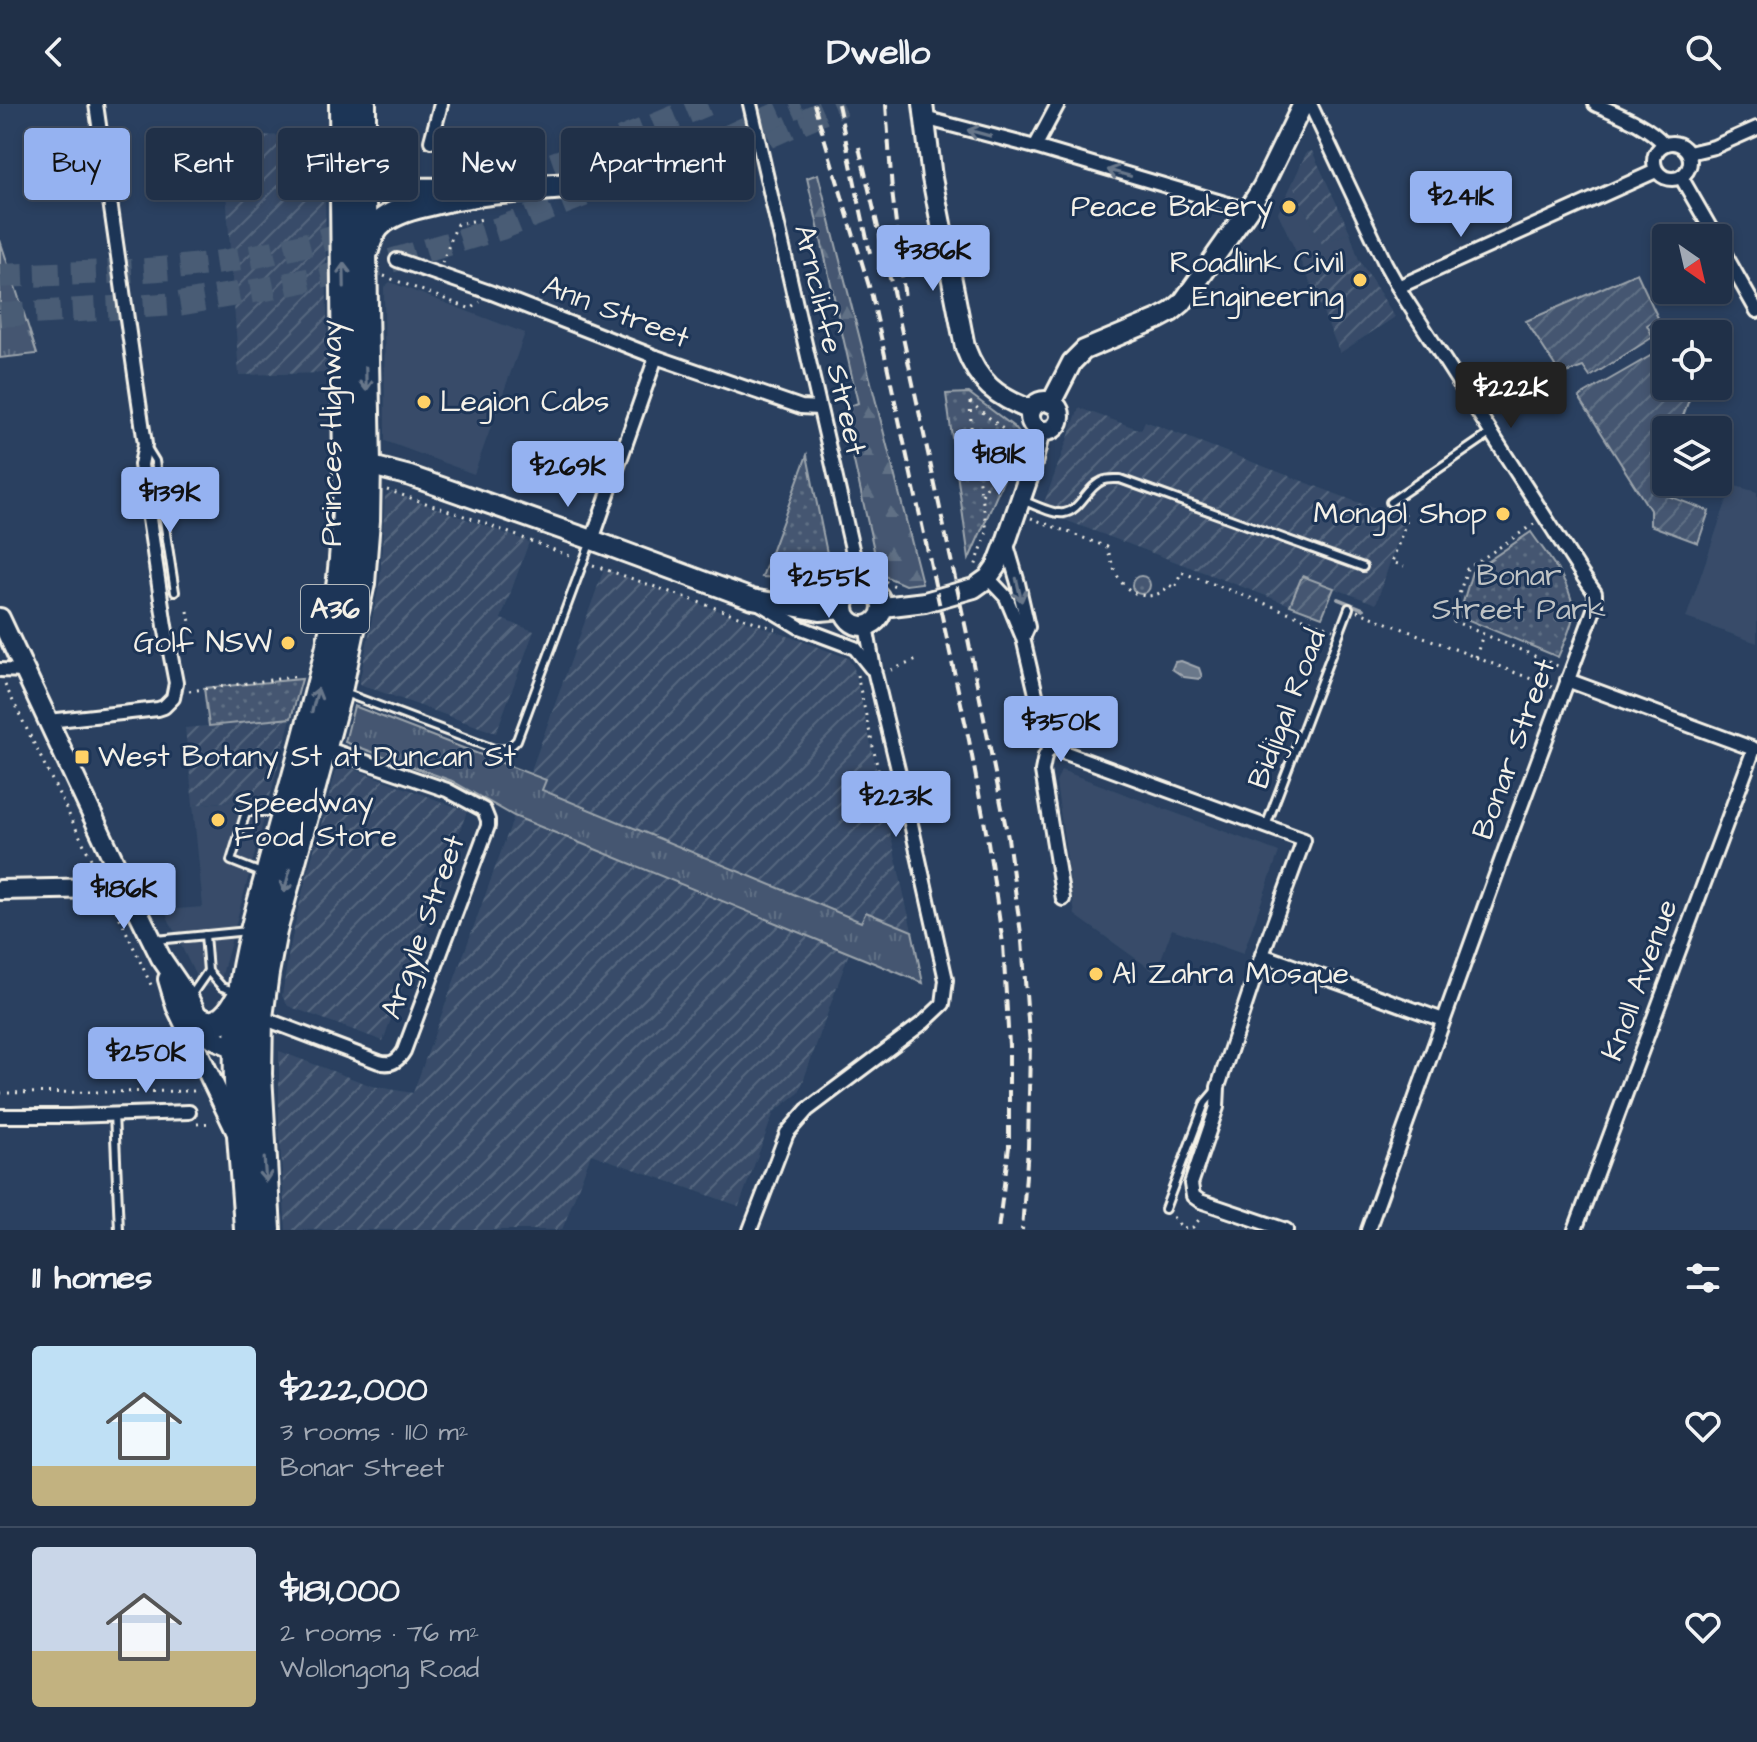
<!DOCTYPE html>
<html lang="en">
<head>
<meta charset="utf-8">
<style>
  :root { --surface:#203048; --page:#28384f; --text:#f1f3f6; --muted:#a2a9b4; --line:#3d4b60; --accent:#95b2f1 }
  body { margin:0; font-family:"Architects Daughter",sans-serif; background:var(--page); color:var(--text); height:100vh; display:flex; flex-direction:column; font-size:30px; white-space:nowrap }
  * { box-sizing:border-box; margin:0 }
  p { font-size:26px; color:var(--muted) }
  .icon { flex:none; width:44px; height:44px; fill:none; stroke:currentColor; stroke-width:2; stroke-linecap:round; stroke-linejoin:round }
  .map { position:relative; height:1126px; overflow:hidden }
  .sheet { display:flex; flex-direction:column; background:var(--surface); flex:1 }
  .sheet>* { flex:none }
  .top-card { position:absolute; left:24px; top:24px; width:800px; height:72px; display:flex; gap:16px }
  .needle { width:52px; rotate:146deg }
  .fabs { position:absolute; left:1652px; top:120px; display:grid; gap:16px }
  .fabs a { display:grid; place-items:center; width:80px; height:80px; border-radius:8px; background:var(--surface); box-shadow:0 4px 12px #0003,0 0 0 2px var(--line); font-size:40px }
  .price { position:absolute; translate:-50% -68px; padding:0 18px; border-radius:8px; background:var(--accent); color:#111; font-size:26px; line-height:52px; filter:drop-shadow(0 2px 4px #0008) }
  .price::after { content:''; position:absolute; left:50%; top:48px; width:24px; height:18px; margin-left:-12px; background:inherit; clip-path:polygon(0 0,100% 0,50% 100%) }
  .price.active { background:#222; color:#fff }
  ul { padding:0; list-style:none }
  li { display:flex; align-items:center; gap:24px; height:200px; padding:0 32px }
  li+li { border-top:2px solid var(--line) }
  li span { display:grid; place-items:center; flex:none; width:224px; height:160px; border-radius:8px; color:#555 }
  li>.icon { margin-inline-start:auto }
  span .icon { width:96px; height:96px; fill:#fffc; stroke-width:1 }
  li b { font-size:34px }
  h2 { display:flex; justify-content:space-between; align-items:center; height:96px; padding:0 32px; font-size:34px }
  .pill { padding:0 28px; border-radius:8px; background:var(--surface); box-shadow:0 4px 12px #0003,0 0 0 2px var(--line); font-size:28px; line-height:72px }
  .pill.active { background:var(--accent); color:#111 }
  header { display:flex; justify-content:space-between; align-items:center; height:104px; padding:0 32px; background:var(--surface); font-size:36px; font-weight:700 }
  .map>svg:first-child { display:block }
  .built { fill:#374c69 }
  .industrial { fill:url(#industrial-furrows) }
  .grass { fill:url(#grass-tufts); stroke:#9ca4ac; stroke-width:2 }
  .forest { fill:url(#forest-firs); stroke:#9ca4ac; stroke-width:2 }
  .park { fill:url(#park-dots); stroke:#9ca4ac; stroke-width:2 }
  .garden { fill:url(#garden-furrows); stroke:#9ca4ac; stroke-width:2 }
  .water { fill:url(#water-ripples); stroke:#a1a8b0; stroke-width:2 }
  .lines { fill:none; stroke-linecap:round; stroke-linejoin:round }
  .stream { stroke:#a1a8b0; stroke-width:4 }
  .highway-tunnel { stroke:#485b74; stroke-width:24; stroke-dasharray:24 12; stroke-linecap:butt }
  .lane-casing { stroke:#f4f1e8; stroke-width:12 }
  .street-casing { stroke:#f4f1e8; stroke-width:18 }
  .secondary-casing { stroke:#f4f1e8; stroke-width:24 }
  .highway-casing { stroke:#f4f1e8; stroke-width:30 }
  .path { stroke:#f4f1e8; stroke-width:3; stroke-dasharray:2 6; stroke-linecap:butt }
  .lane { stroke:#1d3557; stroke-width:6 }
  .street { stroke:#1d3557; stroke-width:12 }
  .secondary { stroke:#1d3557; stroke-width:18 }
  .highway { stroke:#1d3557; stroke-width:24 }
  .rail { stroke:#f4f1e8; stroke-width:4; stroke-dasharray:12 6; stroke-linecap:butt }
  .oneway { stroke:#68778a }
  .poi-dot { fill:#ffd166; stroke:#1d3557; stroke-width:3 }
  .labels { text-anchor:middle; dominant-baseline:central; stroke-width:6; stroke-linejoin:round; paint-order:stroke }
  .shield { fill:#1d3557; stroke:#b4b9bc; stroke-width:2 }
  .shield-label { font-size:28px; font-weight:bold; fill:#f4f1e8 }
  .poi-label { font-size:30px; fill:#f4f1e8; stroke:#1d3557; text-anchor:end }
  .street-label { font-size:30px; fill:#f4f1e8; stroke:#1d3557 }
  .park-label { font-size:30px; fill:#bfc3c4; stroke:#1d3557 }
</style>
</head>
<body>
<header><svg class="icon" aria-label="back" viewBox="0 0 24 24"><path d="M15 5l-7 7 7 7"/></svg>Dwello<svg class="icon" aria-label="search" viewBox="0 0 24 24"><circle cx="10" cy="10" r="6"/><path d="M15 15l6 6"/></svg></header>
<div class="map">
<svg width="1757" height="1126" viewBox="0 0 1757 1126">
  <defs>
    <pattern id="industrial-furrows" width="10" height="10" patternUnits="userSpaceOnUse" patternTransform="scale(2)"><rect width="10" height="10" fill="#374c69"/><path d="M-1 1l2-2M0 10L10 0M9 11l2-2" fill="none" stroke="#55667e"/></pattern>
    <pattern id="grass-tufts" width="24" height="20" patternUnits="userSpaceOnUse" patternTransform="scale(2)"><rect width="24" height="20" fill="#445771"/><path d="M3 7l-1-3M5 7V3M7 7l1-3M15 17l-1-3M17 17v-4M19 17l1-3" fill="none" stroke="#607085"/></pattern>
    <pattern id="forest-firs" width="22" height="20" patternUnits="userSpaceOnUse" patternTransform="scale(2)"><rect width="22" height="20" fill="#445771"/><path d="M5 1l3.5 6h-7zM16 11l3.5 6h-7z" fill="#607085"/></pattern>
    <pattern id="park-dots" width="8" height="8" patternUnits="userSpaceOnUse" patternTransform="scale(2)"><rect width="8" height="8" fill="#445771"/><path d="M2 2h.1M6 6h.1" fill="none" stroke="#607085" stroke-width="1.8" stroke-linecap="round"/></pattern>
    <pattern id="garden-furrows" width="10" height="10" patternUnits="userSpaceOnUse" patternTransform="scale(2)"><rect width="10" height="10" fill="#445771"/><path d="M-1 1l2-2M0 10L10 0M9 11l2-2" fill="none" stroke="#607085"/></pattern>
    <pattern id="water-ripples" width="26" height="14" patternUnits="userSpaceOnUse" patternTransform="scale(2)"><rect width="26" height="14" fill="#6a788a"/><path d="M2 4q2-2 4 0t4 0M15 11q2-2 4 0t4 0" fill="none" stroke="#5b626b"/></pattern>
  </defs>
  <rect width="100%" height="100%" fill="#2a4060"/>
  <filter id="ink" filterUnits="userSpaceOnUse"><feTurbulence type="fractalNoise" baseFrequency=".0125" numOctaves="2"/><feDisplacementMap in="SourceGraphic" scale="16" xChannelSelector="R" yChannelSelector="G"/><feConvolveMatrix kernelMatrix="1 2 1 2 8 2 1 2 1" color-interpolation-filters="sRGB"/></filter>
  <g filter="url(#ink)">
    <!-- built -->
    <g class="built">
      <path d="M1292 80 1322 139 1350 128 1359 156 1311 180 1278 109Z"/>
      <path d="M390 178 525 229 474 370 385 337 384 183Z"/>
      <path d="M1732 381 1757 388V539L1686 514Z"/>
      <path d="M1061 666 1279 748 1243 850 1172 825 1156 869 1075 811 1056 679Z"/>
      <path d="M270 693 219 882 201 883 164 806 203 803 193 701Z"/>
    </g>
    <!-- industrial -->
    <g class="industrial">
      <path d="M324 31 328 269 239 271 222 32Z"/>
      <path d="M1312 47 1350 128 1322 140 1292 80 1306 49Z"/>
      <path d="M1359 156 1395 213 1340 249 1311 180Z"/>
      <path d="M1079 304 1141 326 1145 317 1404 416 1376 500 1302 472 1290 501 1041 407Z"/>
      <path d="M392 388 529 438 501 515 534 527 496 629 359 580 380 476 385 392Z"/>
      <path d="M604 465 848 554 854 564 912 827 867 808 861 818 542 685 530 669Z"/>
      <path d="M291 614 270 693 193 701 185 624Z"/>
      <path d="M338 659 467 707 383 937 288 902 282 892 289 847 301 793Z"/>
      <path d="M514 712 849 849 799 989 774 1008 739 1102 591 1050 562 1126H286L279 1024V947L372 982 413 989Z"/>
    </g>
    <!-- grass -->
    <g class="grass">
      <path d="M0 136 37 250 0 254Z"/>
      <path d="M354 602 546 676 542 686 861 818 866 808 912 827 923 879 514 712 452 677 345 638Z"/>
    </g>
    <!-- forest -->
    <path class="forest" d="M818 70 922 479 905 481 882 471 876 455 844 313 850 302 858 299 807 74Z"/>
    <!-- park -->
    <g class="park">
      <path d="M969 289 1014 323 1020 330V338L969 455 946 290Z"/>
      <path d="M807 351 829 459 820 476 762 473Z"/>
      <path d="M1531 428C1547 452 1579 486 1572 517 1569 529 1563 541 1558 553L1459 512 1472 468Z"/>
      <circle cx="1141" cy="481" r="9"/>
      <path d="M302 575 291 614 209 622 204 584Z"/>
    </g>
    <!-- garden -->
    <g class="garden">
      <path d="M1637 169 1658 214 1647 221 1653 233 1590 273 1583 263 1561 271 1526 217Z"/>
      <path d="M1666 243V282H1694L1679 323 1683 326H1666V372L1660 389 1709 407 1698 439 1650 421V406L1579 293Z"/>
      <path d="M1302 472 1334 484 1322 513 1290 501Z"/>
    </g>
    <!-- water -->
    <path class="water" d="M1181 557 1199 564 1202 573 1199 575 1184 573 1172 565 1175 558Z"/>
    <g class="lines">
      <!-- stream -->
      <path class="stream" d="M1338 495 1363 505"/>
      <!-- highway-tunnel -->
      <g class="highway-tunnel">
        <path d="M735 47 842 0"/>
        <path d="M659 61 716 38 800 0"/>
        <path d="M485 84 607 41 707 0"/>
        <path d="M0 172C69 169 139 169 208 160 260 153 312 140 362 124"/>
        <path d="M0 211 178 200 266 185 384 159 501 124 606 82"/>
      </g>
      <!-- lane casing -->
      <g class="lane-casing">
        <g id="lane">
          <path d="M147 344 155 357 175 488"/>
          <path d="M1022 396C1032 400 1054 411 1064 409 1080 407 1087 383 1102 377 1108 374 1114 375 1120 375L1363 463"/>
          <path d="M1390 398 1491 329"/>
          <path d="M342 588 494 645C504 647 510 644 517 636L591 437"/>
          <path d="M1266 722 1349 504"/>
          <path d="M264 770 231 757 246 708H279"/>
          <path d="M205 831 208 867"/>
          <path d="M156 836 248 827"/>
          <path d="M190 893 208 867 222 883 234 887"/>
          <path d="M114 1009 119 1126"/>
          <path d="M1165 1105 1205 999 1216 986"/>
        </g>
      </g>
      <!-- street casing -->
      <g class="street-casing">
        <g id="street">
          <path d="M750 0 861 484"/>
          <path d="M1310 0 1386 161 1404 193 1583 472 1595 489V503L1510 732 1368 1126"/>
          <path d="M1595 0C1619 11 1646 20 1664 40"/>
          <path d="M924 14 1035 43 1248 106"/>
          <path d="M431 37 441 0"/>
          <circle cx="1672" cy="57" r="18"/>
          <path d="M1035 43 1058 0"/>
          <path d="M1689 49 1714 43 1757 24"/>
          <path d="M1681 73 1716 134"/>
          <path d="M1718 138 1757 207"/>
          <path d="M397 156 492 189 656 253 801 303 818 304"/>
          <path d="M1398 183 1656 67"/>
          <path d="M592 436 656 253"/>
          <path d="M1006 438 1018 479 1028 523 1023 534"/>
          <path d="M988 474 1006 493 1023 534 1045 629 1051 641 1045 652 1042 667 1063 795"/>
          <path d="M761 500 799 523 855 544 871 564"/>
          <path d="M0 566 25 567"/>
          <path d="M1567 576 1754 645 1575 1126"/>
          <path d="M48 617 158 605 164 603 173 594 176 579 165 522 141 361 145 340 96 0"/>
          <path d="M1051 641 1063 648 1304 736 1262 851 1218 983 1217 1003 1191 1080 1193 1092 1200 1097 1286 1126"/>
          <path d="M1262 851 1443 916"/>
          <path d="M260 913 379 958C391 962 398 957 404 947L488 722V716L484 706 447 686 322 643"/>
          <path d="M0 1012H69L189 1008"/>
          <path d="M750 1126 787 1029 807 1006 924 918 943 900 946 876 909 711 875 570 866 522"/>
        </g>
      </g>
      <!-- secondary casing -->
      <g class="secondary-casing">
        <g id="secondary">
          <path d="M923 0 932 74 965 243C978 278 996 293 1031 306"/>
          <circle cx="1045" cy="312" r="15"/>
          <path d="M1051 299 1072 258 1084 246 1158 215 1171 208 1182 199 1248 106 1263 82 1303 0"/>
          <path d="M368 361 410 372 592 436 752 495 820 507 844 505"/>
          <circle cx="863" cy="503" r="19"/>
          <path d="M883 503 925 498 974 484 988 474 997 461 1006 438 1030 368 1040 327"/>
          <path d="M0 514 125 781 161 854 189 895 206 929 214 935 237 945 245 951"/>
          <path d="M0 786 105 784 125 781"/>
          <path d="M168 875 176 902 236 1027"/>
        </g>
      </g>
      <!-- highway casing -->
      <g class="highway-casing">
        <g id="highway">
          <path d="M351 70C369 91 419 86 445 87"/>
          <path d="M366 146C369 134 374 123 384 116 397 107 415 102 430 99 494 82 561 86 625 76 658 70 689 61 721 53"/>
          <path d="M199 916C220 927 232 907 241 890"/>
          <path d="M247 1126C243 1048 230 967 241 889 246 849 257 810 268 771 288 695 311 619 329 542 342 484 345 426 346 367L342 0"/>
          <path d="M268 1126 259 970 260 913 266 869 274 827 339 587 362 479 367 416 368 361 363 96V0"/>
        </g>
      </g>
      <!-- path -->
      <g class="path">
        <path d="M442 159 457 120 483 115"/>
        <path d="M384 172 471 205 480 198"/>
        <path d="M970 298 1014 334 982 391 987 428 975 463"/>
        <path d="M970 298 972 342 981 389"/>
        <path d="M387 386 473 415 575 454"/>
        <path d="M1401 402 1407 415 1392 458 1404 462"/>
        <path d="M1031 414 1107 443C1111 455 1114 470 1123 480 1135 494 1157 497 1169 481L1175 484 1181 468 1333 525"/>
        <path d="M1534 420 1467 465 1451 516 1560 563"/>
        <path d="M593 461 775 525"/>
        <path d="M868 464 873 463C880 474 886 480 899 483"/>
        <path d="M188 507 191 524"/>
        <path d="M1357 507 1552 583"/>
        <path d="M1476 553 1483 530"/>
        <path d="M891 566 917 556"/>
        <path d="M857 571 887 706 891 715 895 714"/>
        <path d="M5 581 97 767"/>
        <path d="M189 587 300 572"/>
        <path d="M113 799 152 883"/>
        <path d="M0 989 193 987 200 986"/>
        <path d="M197 1020 213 1019"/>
        <path d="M1173 1113 1183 1125"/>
        <path d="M1184 1125 1193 1123 1202 1112"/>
      </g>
      <!-- lane -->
      <use href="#lane" class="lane"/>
      <!-- street -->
      <use href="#street" class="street"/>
      <!-- secondary -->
      <use href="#secondary" class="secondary"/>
      <!-- highway -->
      <use href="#highway" class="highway"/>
      <!-- rail -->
      <g class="rail">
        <path d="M814 0 872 192 969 636 988 738 1003 840 1009 941V1043L998 1126"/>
        <path d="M838 0 870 149"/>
        <path d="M886 0 892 87 905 195"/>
        <path d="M859 43 893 187 966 525 1008 734 1022 837 1030 942 1028 1043 1022 1126"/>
      </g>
    </g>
    <!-- one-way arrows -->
    <defs><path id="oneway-shaft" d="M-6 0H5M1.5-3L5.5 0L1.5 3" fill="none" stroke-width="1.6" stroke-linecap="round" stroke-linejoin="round" transform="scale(2)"/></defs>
    <g class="oneway">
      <use href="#oneway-shaft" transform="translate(979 29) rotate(-165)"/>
      <use href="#oneway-shaft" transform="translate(1119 69) rotate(-164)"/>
      <use href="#oneway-shaft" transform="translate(344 171) rotate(-91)"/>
      <use href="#oneway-shaft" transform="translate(366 275) rotate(89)"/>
      <use href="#oneway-shaft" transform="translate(1019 486) rotate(77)"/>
      <use href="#oneway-shaft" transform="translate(315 596) rotate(-75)"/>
      <use href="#oneway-shaft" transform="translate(287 777) rotate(105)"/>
      <use href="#oneway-shaft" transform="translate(265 1066) rotate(86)"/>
    </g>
  </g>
  <!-- markers -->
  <g class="poi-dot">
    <circle cx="1289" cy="103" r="8"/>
    <circle cx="1360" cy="176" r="8"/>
    <circle cx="424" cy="298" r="8"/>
    <circle cx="1503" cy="410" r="8"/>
    <circle cx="288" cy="539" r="8"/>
    <rect x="74" y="645" width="16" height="16" rx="4"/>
    <circle cx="218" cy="716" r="8"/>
    <circle cx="1096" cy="870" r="8"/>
  </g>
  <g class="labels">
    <!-- shield labels -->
    <rect class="shield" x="301" y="481" width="68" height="48" rx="6"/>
    <g class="shield-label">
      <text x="335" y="505">A36</text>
    </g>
    <!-- poi labels -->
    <g class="poi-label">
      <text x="1273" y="103">Peace Bakery</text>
      <text x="1344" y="159">Roadlink Civil<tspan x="1344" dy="34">Engineering</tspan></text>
      <text x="440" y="298" text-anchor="start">Legion Cabs</text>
      <text x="1487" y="410">Mongol Shop</text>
      <text x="272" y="539">Golf NSW</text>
      <text x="98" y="653" text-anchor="start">West Botany St at Duncan St</text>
      <text x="234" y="699" text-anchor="start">Speedway<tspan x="234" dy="34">Food Store</tspan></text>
      <text x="1112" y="870" text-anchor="start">Al Zahra Mosque</text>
    </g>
    <!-- street labels -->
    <g class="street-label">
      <text transform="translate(616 208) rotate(21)">Ann Street</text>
      <text transform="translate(830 236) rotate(77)">Arncliffe Street</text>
      <text transform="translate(332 329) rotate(-90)">Princes Highway</text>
      <text transform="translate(1287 605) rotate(-69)">Bidjigal Road</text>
      <text transform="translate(1514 645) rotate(-70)">Bonar Street</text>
      <text transform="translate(423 823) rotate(-70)">Argyle Street</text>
      <text transform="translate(1640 876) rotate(-70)">Knoll Avenue</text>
    </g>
    <!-- park labels -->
    <g class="park-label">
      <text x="1519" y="472">Bonar<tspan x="1519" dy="34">Street Park</tspan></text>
    </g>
  </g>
</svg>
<div class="fabs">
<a><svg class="needle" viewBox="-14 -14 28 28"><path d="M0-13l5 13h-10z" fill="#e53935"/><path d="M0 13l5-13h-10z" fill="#a2a9b4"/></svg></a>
<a><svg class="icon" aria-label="locate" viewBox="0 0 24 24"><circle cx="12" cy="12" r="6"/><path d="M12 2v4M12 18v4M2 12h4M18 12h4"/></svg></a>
<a><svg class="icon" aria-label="layers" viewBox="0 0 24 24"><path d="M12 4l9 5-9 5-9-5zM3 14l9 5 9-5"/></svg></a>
</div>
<b class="price" style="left:1461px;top:135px">$241K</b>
<b class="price" style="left:933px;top:189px">$386K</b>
<b class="price active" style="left:1511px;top:326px">$222K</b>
<b class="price" style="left:999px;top:393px">$181K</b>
<b class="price" style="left:568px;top:405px">$269K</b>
<b class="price" style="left:170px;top:431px">$139K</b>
<b class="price" style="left:829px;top:516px">$255K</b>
<b class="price" style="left:1061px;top:660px">$350K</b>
<b class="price" style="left:896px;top:735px">$223K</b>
<b class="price" style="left:124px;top:827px">$186K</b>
<b class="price" style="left:146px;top:991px">$250K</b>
<div class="top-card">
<a class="pill active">Buy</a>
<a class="pill">Rent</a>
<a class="pill">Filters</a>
<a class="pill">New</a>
<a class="pill">Apartment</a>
</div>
</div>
<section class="sheet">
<h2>11 homes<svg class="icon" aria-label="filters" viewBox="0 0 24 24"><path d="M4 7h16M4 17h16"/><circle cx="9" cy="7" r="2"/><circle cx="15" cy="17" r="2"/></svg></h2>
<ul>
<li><span style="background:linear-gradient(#bfe0f5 75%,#c2b280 0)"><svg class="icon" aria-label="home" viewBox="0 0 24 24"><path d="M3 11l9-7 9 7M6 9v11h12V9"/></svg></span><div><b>$222,000</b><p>3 rooms · 110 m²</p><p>Bonar Street</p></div><svg class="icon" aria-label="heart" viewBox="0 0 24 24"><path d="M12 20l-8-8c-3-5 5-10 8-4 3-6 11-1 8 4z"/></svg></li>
<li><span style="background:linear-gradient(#c9d6e8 65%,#c2b280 0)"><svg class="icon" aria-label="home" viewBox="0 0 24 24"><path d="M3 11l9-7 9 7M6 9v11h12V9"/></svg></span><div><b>$181,000</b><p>2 rooms · 76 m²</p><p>Wollongong Road</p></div><svg class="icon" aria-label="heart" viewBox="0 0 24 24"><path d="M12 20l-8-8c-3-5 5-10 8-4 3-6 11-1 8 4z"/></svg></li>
</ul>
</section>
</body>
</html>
